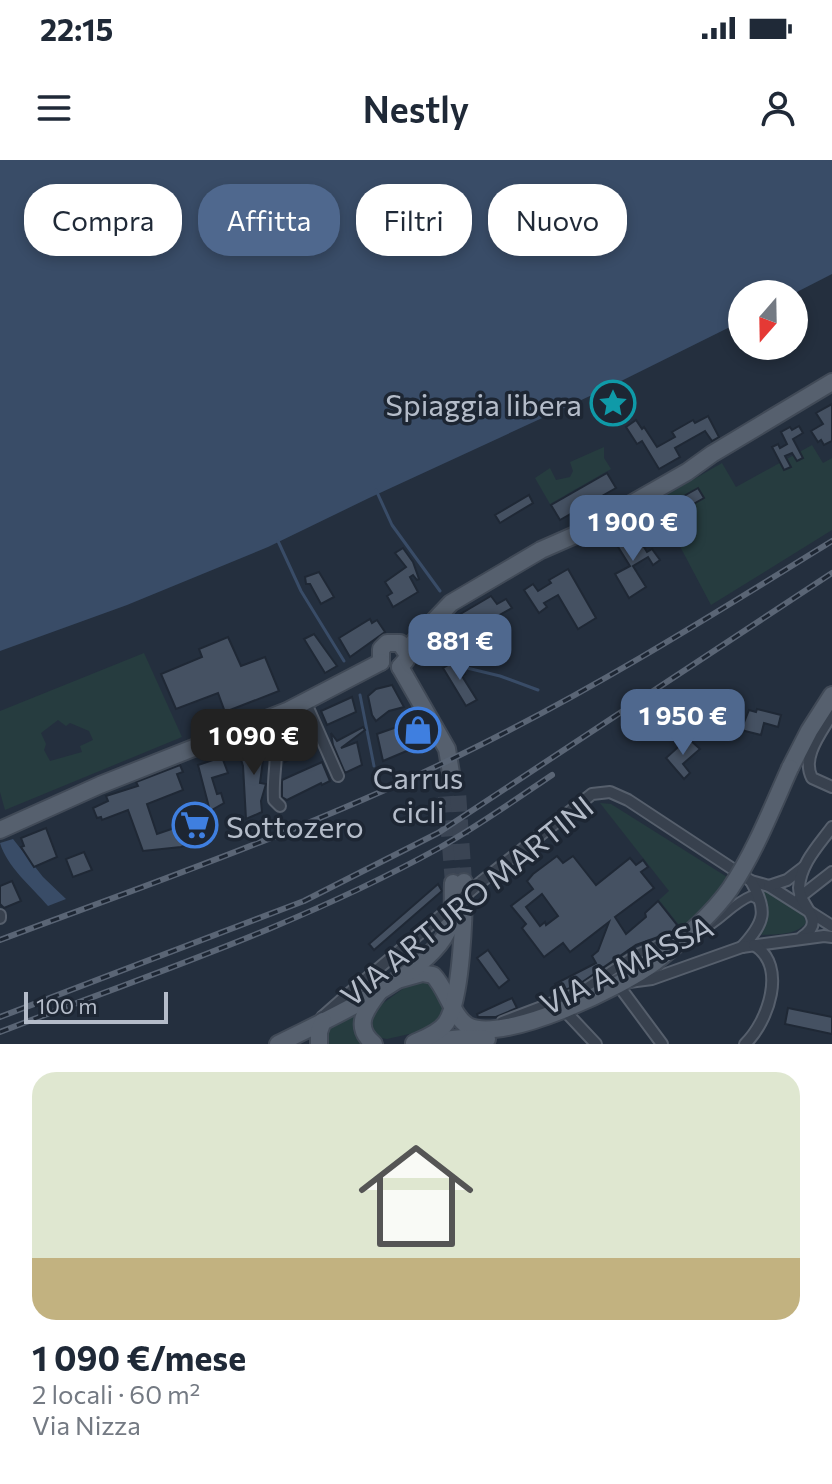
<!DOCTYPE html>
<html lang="it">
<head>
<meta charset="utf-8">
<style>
  :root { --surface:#fff; --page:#f6f6f7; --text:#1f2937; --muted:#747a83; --accent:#4f688e }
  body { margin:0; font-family:Commissioner,sans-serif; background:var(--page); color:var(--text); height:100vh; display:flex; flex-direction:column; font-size:30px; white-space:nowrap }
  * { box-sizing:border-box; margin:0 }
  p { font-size:26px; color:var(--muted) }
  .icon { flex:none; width:44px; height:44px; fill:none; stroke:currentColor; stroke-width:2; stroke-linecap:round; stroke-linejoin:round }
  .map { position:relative; height:884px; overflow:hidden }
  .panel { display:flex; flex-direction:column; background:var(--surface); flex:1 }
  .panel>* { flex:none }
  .hud { position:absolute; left:24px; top:24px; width:784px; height:72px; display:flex; gap:16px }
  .needle { width:52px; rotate:200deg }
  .tools { position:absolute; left:728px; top:120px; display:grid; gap:16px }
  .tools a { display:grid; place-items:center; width:80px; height:80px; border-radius:50%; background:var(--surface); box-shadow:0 4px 12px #0003; font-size:40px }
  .scale { position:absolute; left:24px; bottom:20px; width:144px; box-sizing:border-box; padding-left:8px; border:4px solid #b4bcc9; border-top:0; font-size:22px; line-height:28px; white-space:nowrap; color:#b4bcc9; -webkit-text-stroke:6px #1d2633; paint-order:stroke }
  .price { position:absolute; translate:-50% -68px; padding:0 18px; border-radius:16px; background:var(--accent); color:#fff; font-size:26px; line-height:52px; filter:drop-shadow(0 2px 4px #0008) }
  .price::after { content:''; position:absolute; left:50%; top:48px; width:24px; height:18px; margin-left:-12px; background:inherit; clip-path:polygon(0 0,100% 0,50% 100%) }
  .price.selected { background:#222; color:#fff }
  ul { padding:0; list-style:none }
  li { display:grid; align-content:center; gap:16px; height:424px; padding:0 32px }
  li span { display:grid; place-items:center; height:248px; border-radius:24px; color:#555 }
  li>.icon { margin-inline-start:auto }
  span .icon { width:144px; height:144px; fill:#fffc; stroke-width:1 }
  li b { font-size:34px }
  .chip { padding:0 28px; border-radius:32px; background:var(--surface); box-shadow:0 4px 12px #0003; font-size:28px; line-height:72px }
  .chip.selected { background:var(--accent); color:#fff }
  .status { display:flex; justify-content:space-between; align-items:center; height:56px; padding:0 40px; background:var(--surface); direction:ltr }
  .status svg { height:22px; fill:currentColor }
  header { display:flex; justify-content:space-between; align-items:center; height:104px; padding:0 32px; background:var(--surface); font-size:36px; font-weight:600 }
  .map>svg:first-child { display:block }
  .green { fill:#263c3f; fill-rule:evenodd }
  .water { fill:#394c67 }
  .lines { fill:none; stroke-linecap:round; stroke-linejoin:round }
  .stream { stroke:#394c67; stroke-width:3 }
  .building { fill:#455162; stroke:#1f2835; stroke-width:2; fill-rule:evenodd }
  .primary-tunnel { stroke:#3a4453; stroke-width:16; stroke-dasharray:16 8; stroke-linecap:butt }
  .pedestrian-casing { stroke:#565f6c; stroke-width:12 }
  .minor-casing { stroke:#565f6c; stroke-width:14 }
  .primary-casing { stroke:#414a57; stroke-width:20 }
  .pedestrian { stroke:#38414e; stroke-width:8 }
  .minor { stroke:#38414e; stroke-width:10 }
  .primary { stroke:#56606e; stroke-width:16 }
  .rail-casing { stroke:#5a6575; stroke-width:6 }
  .rail { stroke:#1d2633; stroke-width:3; stroke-dasharray:9; stroke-linecap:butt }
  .minor-bridge-casing { stroke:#565f6c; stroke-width:14; stroke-linecap:butt }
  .primary-bridge-casing { stroke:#414a57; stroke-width:20; stroke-linecap:butt }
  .minor-bridge { stroke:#38414e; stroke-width:10 }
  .primary-bridge { stroke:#56606e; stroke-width:16 }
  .labels { text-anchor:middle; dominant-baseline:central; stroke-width:7; stroke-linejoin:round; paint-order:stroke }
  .poi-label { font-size:30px; fill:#b4bcc9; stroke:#1d2633; text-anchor:end }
  .street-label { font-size:30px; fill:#b4bcc9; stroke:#1d2633 }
</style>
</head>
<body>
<div class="status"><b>22:15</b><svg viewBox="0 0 49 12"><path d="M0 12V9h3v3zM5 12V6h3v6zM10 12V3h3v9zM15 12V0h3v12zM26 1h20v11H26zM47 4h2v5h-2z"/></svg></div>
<header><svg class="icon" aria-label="menu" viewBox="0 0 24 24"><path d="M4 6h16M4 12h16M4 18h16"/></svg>Nestly<svg class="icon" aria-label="person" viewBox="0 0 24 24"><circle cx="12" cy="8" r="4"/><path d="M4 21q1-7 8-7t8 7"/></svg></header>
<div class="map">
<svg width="832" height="884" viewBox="0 0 832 884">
  <rect width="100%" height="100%" fill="#242f3e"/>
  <!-- green -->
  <g class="green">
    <path d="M812 285 823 303 832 298V370L711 445 656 341 722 303 736 327Z"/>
    <path d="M604 287V298L611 309 550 344 535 318 550 308 556 320 570 317 573 311 570 302Z"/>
    <path d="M144 493 182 577 5 650 0 632V551ZM58 560 66 566 70 563 89 571 93 580 80 586 82 592 50 601 44 590 46 584 41 573Z"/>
    <path d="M600 643 611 644 727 717 708 744 683 770 659 740 669 731Z"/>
    <path d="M761 727 803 753 806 763C795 776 776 774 760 775 767 757 770 745 761 727Z"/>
    <path d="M430 819 446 848 436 868 387 879 372 876 368 858 371 852 415 820Z"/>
    <path d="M364 843 365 884H327L325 868Z"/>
  </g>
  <!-- water -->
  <g class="water">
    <path d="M0 0H832V114L793 134H742V161L603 230 369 338 268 387 127 445 0 491Z"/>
    <path d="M13 679 43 717 66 739 48 746C32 727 7 707 0 683Z"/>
  </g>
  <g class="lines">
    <!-- stream -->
    <g class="stream">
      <path d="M376 330 392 365 440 431"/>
      <path d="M278 381 301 431 344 501"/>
      <path d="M455 459 463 507 500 516 538 530"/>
      <path d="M360 535 374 606"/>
    </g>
  </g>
  <!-- building -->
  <g class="building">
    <path d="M832 244V281L824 285 821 280 818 282 811 271 823 264 816 253Z"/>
    <path d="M708 256 719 277 712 281 705 271 675 288 680 297 659 309 642 281 637 284 626 267 636 260 642 269 644 267 657 287 675 277 672 272 693 260 695 263Z"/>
    <path d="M799 266 803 273 793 279 803 298 797 301 792 293 785 296 791 307 784 310 772 287 778 284 780 288 787 284 781 272 790 267 792 270Z"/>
    <path d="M607 313 616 328 560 360 551 345Z"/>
    <path d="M698 328 704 338 674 355 668 345Z"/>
    <path d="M529 335 533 343 500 363 495 355Z"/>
    <path d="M634 371 647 392 652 389 660 400 653 405 648 397 633 406 646 427 629 438 615 414 630 406 615 382Z"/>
    <path d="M403 388 413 402 419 419 417 420 413 415 410 417 418 432 393 447 387 436 392 433 385 422 406 407 395 393Z"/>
    <path d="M568 409 596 458 578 469 558 435 544 443 547 447 539 453 524 430 533 424 538 431 551 423 549 420Z"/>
    <path d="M319 412 334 437 321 444 310 424H306L305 417Z"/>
    <path d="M491 436 497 444 506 439 512 448 469 472 457 456Z"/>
    <path d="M370 459 372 463 377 460 385 472 350 497 339 478Z"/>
    <path d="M314 474 337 506 325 513 304 479Z"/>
    <path d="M228 477 241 506 265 497 279 531 225 552 218 533 176 549 161 514 202 497 199 489Z"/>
    <path d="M457 500 465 514 462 516 477 540 466 546 443 508Z"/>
    <path d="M392 525 404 547 389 551 376 561 372 555 368 536 376 529Z"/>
    <path d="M352 537 356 552 327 565 321 551Z"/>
    <path d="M757 549 781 555 778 567 764 563 761 575 741 570 749 550 756 552Z"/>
    <path d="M305 561 316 586 285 602 282 572Z"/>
    <path d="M414 561 428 582 383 601 377 574Z"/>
    <path d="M363 567 365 570 341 588 357 582 362 605 345 613 333 585 331 573 337 581Z"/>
    <path d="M264 577 267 579 268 590V598L263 600 260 623 266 624 261 641 262 652 246 659 243 606 239 593 257 588 255 580Z"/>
    <path d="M688 578 700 589 683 604 690 613 684 619 666 598Z"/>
    <path d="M222 597 228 613 212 618 217 634 221 633 224 643 210 651 198 605Z"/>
    <path d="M322 602 330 621 322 625 321 623 287 640 282 637V620Z"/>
    <path d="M180 605 183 612 177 614 183 630 147 644 157 674 204 658 209 675 181 687 143 691 128 650 102 660 101 657 97 658 93 648 108 641 106 636 138 626 136 622Z"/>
    <path d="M46 668 57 697 34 707 21 687 24 686 21 678Z"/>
    <path d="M84 692 92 710 73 717 66 699Z"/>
    <path d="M557 696 563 703 573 696 596 725 630 698 636 705 643 700 648 707 641 712 654 728 615 757 626 774 646 757 645 753 658 741 677 765 672 772 636 785 578 825 560 832 555 824 596 803 592 796 598 791 609 762 570 792 563 783 544 797 522 768 526 764 511 746 533 729 527 721 533 714ZM542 734 558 756 546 765 545 762 540 766 526 747Z"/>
    <path d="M12 721 21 741 4 748 0 744V726Z"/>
    <path d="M438 724 442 731 374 790 369 784Z"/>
    <path d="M488 790 509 820 499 828 477 798Z"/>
    <path d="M512 838 517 848 496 857H478L477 854Z"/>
    <path d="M788 848 832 857V874L785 864Z"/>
  </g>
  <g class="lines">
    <!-- primary-tunnel -->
    <g class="primary-tunnel">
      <path d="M451 613 446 636 453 723"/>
      <path d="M451 613 458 632 464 722"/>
    </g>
    <!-- pedestrian casing -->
    <g class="pedestrian-casing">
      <g id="pedestrian">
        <path d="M701 770C720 762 731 744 751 736L760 740"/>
        <path d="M502 861 581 831 637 794 680 776"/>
      </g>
    </g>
    <!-- minor casing -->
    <g class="minor-casing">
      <g id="minor">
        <path d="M305 541 338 616"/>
        <path d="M832 554C821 573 801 597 812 618L832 627"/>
        <path d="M270 558C282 592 272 607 274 640L280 646"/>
        <path d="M481 722 592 634 610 632 628 640 751 721 769 726 832 766"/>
        <path d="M769 726 787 720 804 707"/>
        <path d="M800 737 832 712"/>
        <path d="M0 755V758"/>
        <path d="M802 777C828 760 799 747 799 728 800 704 819 685 832 667"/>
        <path d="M742 787C765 762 768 751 751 721"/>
        <path d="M629 822 652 819 742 787 824 776 832 777"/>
        <path d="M619 826 662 884"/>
        <path d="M565 851 596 884"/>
        <path d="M322 857 347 835"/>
        <path d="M745 884C768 862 788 806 754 785"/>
      </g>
    </g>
    <!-- primary casing -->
    <g class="primary-casing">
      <g id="primary">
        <path d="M381 502V489L387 483H400L406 492"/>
        <path d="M400 507 406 500 410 486 451 443 541 390 582 372 687 312 712 294 832 222"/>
        <path d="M400 507 447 589 451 613"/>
        <path d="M790 608 809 571 832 535"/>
        <path d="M0 670 100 625 287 551 381 502"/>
        <path d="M397 820 422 813 433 815C447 829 452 856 468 866 504 884 624 826 655 802"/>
        <path d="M422 882 463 878 487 879"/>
        <path d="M414 883C425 878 439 873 446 863 462 839 464 753 464 722"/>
        <path d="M278 884C323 861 425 817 447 772 455 758 452 739 453 723"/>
        <path d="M319 884V872L323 861"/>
        <path d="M374 884C353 867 365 850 379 832"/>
      </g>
    </g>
    <!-- pedestrian -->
    <use href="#pedestrian" class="pedestrian"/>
    <!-- minor -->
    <use href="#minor" class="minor"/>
    <!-- primary -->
    <use href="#primary" class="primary"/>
    <!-- rail casing -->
    <g class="rail-casing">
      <g id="rail">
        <path d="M0 780C155 722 311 668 460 595 588 533 711 456 832 381"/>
        <path d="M0 857 304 741 438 673 832 413"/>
        <path d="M0 872C148 815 300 765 439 688 478 666 515 640 552 615"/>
      </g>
    </g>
    <!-- rail -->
    <use href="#rail" class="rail"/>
    <!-- minor-bridge casing -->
    <g class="minor-bridge-casing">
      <path id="minor-bridge" d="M347 835 481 722"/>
    </g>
    <!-- primary-bridge casing -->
    <g class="primary-bridge-casing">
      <path id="primary-bridge" d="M655 802C682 781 710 757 730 729 755 692 772 648 790 608"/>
    </g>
    <!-- minor-bridge -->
    <use href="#minor-bridge" class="minor-bridge"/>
    <!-- primary-bridge -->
    <use href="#primary-bridge" class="primary-bridge"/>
  </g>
  <!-- icons -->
  <defs>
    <g id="sight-ring" transform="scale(2.3)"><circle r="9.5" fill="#1d2633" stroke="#0f9aa8" stroke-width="1.5"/><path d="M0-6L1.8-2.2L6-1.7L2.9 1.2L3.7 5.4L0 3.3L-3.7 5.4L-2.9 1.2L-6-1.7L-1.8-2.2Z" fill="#0f9aa8"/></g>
    <g id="shop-ring" transform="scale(2.3)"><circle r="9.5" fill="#1d2633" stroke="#3f7fe0" stroke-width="1.5"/><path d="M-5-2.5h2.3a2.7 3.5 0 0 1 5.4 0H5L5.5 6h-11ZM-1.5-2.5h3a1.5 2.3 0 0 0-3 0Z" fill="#3f7fe0"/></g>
    <g id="supermarket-ring" transform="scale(2.3)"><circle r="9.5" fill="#1d2633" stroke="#3f7fe0" stroke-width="1.5"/><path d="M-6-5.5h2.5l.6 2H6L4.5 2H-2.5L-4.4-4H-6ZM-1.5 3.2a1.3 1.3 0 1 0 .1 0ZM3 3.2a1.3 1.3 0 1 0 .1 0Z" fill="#3f7fe0"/></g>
  </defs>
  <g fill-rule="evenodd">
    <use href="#sight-ring" x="613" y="243"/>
    <use href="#shop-ring" x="418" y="570"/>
    <use href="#supermarket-ring" x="195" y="665"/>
  </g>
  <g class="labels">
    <!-- poi labels -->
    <g class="poi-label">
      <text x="582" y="243">Spiaggia libera</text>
      <text x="418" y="616" text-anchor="middle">Carrus<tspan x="418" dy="34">cicli</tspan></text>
      <text x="226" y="665" text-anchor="start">Sottozero</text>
    </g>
    <!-- street labels -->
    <g class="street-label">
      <text transform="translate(466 740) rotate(-39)">VIA ARTURO MARTINI</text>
      <text transform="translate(626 804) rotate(-26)">VIA A MASSA</text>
    </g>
  </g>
</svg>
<div class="tools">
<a><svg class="needle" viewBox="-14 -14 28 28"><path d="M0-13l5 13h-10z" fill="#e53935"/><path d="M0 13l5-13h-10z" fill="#747a83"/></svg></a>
</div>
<div class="scale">100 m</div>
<b class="price" style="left:633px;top:403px">1 900 €</b>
<b class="price" style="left:460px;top:522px">881 €</b>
<b class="price" style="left:683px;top:597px">1 950 €</b>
<b class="price selected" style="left:254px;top:617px">1 090 €</b>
<div class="hud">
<a class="chip">Compra</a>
<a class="chip selected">Affitta</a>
<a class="chip">Filtri</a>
<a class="chip">Nuovo</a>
</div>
</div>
<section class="panel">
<ul>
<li><span style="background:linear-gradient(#dfe7d0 75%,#c2b280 0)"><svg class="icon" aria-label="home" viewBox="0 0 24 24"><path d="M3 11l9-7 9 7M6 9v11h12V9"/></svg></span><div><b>1 090 €/mese</b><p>2 locali · 60 m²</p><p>Via Nizza</p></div></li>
</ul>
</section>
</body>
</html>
